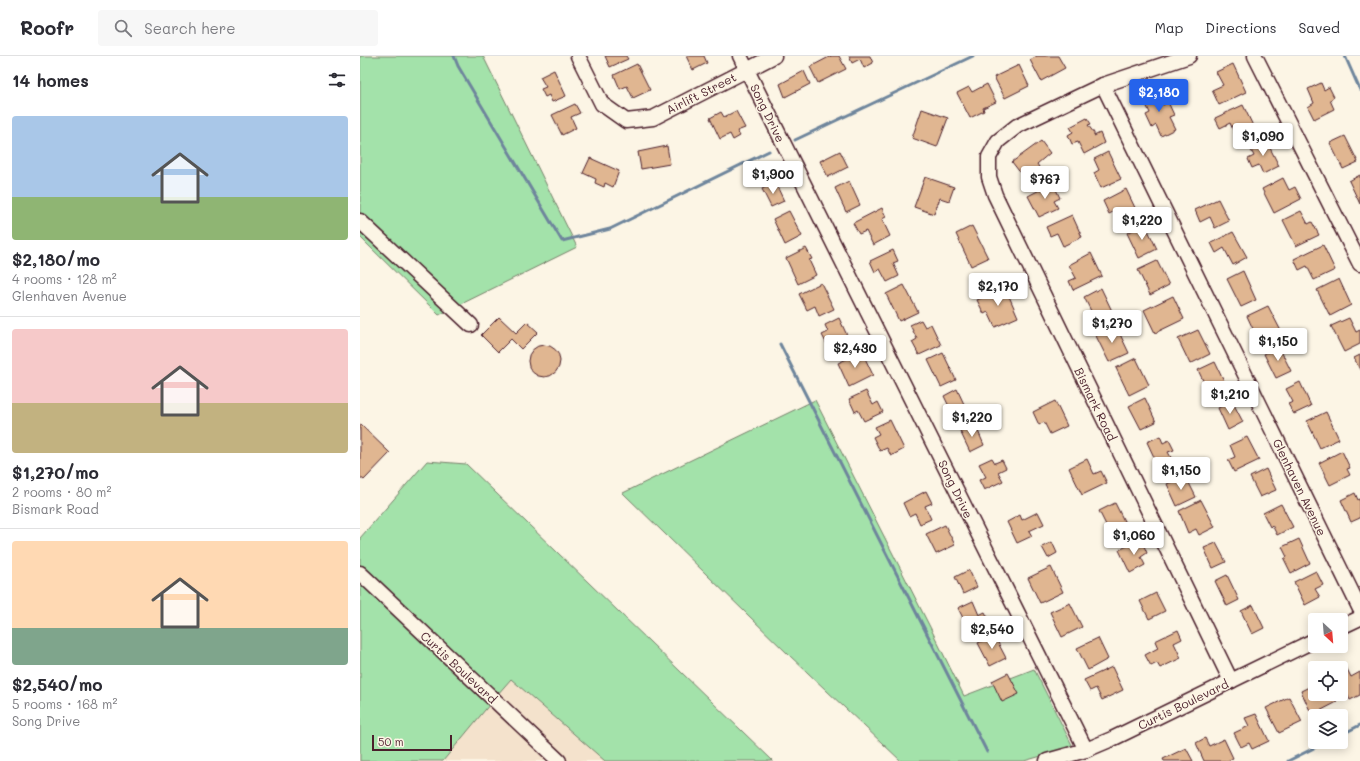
<!DOCTYPE html>
<html lang="en">
<head>
<meta charset="utf-8">
<style>
  :root { --surface:#fff; --page:#f7f7f7; --text:#2b2b33; --muted:#7c7c81; --line:#e1e1e2; --accent:#2563eb }
  body { margin:0; font-family:Mali,sans-serif; background:var(--page); color:var(--text); height:100vh; display:flex; flex-direction:column; font-size:15px; white-space:nowrap }
  * { box-sizing:border-box; margin:0 }
  p { font-size:13px; color:var(--muted) }
  .icon { flex:none; width:22px; height:22px; fill:none; stroke:currentColor; stroke-width:2; stroke-linecap:round; stroke-linejoin:round }
  .map { position:relative; flex:1; overflow:hidden }
  .sheet { display:flex; flex-direction:column; background:var(--surface); width:360px }
  .sheet>* { flex:none }
  .needle { width:26px; rotate:154deg }
  .controls { position:absolute; left:948px; top:557px; display:grid; gap:8px }
  .controls a { display:grid; place-items:center; width:40px; height:40px; border-radius:4px; background:var(--surface); box-shadow:0 2px 10px #0003; font-size:20px }
  .scale { position:absolute; left:12px; bottom:10px; width:80px; box-sizing:border-box; padding-left:4px; border:2px solid #4a1f2b; border-top:0; font-size:11px; line-height:14px; white-space:nowrap; color:#4a1f2b; -webkit-text-stroke:3px #fcf5e5; paint-order:stroke }
  .price { position:absolute; translate:-50% -34px; padding:0 9px; border-radius:4px; background:#fff; color:#222; font-size:13px; line-height:26px; filter:drop-shadow(0 1px 2px #0008) }
  .price::after { content:''; position:absolute; left:50%; top:24px; width:12px; height:9px; margin-left:-6px; background:inherit; clip-path:polygon(0 0,100% 0,50% 100%) }
  .price.selected { background:var(--accent); color:#fff }
  ul { padding:0; list-style:none }
  li { display:grid; align-content:center; gap:8px; height:212px; padding:0 12px }
  li+li { border-top:1px solid var(--line) }
  li span { display:grid; place-items:center; height:124px; border-radius:4px; color:#555 }
  li>.icon { margin-inline-start:auto }
  span .icon { width:72px; height:72px; fill:#fffc; stroke-width:1 }
  li b { font-size:17px }
  h2 { display:flex; justify-content:space-between; align-items:center; height:48px; padding:0 12px; font-size:17px }
  header { display:flex; align-items:center; gap:24px; box-sizing:border-box; height:56px; padding:0 20px; background:var(--surface); border-bottom:1px solid var(--line) }
  header strong { font-size:19px }
  nav { display:flex; gap:22px; margin-inline-start:auto; font-size:14px }
  .search { width:280px; height:36px; background:var(--page); display:flex; align-items:center; gap:10px; box-sizing:border-box; padding:0 14px; border-radius:4px; color:var(--muted); font-size:15px }
  main { display:flex; flex:1; min-height:0 }
  .map>svg:first-child { display:block }
  .built { fill:#f4e2cc }
  .green { fill:#a3e2aa; stroke:#76806a }
  .lines { fill:none; stroke-linecap:round; stroke-linejoin:round }
  .stream { stroke:#6e859c; stroke-width:3 }
  .building { fill:#e0b691; stroke:#4a1f2b }
  .minor-casing { stroke:#4a1f2b; stroke-width:17 }
  .minor { stroke:#fcf5e5; stroke-width:14 }
  .labels { text-anchor:middle; dominant-baseline:central; stroke-width:3; stroke-linejoin:round; paint-order:stroke }
  .street-label { font-size:12px; fill:#4a1f2b; stroke:#fcf5e5 }
</style>
</head>
<body>
<header>
<strong>Roofr</strong>
<div class="search"><svg class="icon" aria-label="search" viewBox="0 0 24 24"><circle cx="10" cy="10" r="6"/><path d="M15 15l6 6"/></svg>Search here</div>
<nav><a>Map</a><a>Directions</a><a>Saved</a></nav>
</header>
<main>
<section class="sheet">
<h2>14 homes<svg class="icon" aria-label="filters" viewBox="0 0 24 24"><path d="M4 7h16M4 17h16"/><circle cx="9" cy="7" r="2"/><circle cx="15" cy="17" r="2"/></svg></h2>
<ul>
<li><span style="background:linear-gradient(#a9c7e8 65%,#8fb573 0)"><svg class="icon" aria-label="home" viewBox="0 0 24 24"><path d="M3 11l9-7 9 7M6 9v11h12V9"/></svg></span><div><b>$2,180/mo</b><p>4 rooms · 128 m²</p><p>Glenhaven Avenue</p></div></li>
<li><span style="background:linear-gradient(#f6c9c9 60%,#c2b280 0)"><svg class="icon" aria-label="home" viewBox="0 0 24 24"><path d="M3 11l9-7 9 7M6 9v11h12V9"/></svg></span><div><b>$1,270/mo</b><p>2 rooms · 80 m²</p><p>Bismark Road</p></div></li>
<li><span style="background:linear-gradient(#ffd9b3 70%,#7fa58c 0)"><svg class="icon" aria-label="home" viewBox="0 0 24 24"><path d="M3 11l9-7 9 7M6 9v11h12V9"/></svg></span><div><b>$2,540/mo</b><p>5 rooms · 168 m²</p><p>Song Drive</p></div></li>
</ul>
</section>
<div class="map">
<svg width="1000" height="705" viewBox="0 0 1000 705">
  <rect width="100%" height="100%" fill="#fcf5e5"/>
  <filter id="ink" filterUnits="userSpaceOnUse"><feTurbulence type="fractalNoise" baseFrequency=".025" numOctaves="2"/><feDisplacementMap in="SourceGraphic" scale="8" xChannelSelector="R" yChannelSelector="G"/><feConvolveMatrix kernelMatrix="1 2 1 2 8 2 1 2 1" color-interpolation-filters="sRGB"/></filter>
  <g filter="url(#ink)">
    <!-- built -->
    <g class="built">
      <path d="M151 623 245 705H207L137 639Z"/>
      <path d="M130 648 191 705H83Z"/>
    </g>
    <!-- green -->
    <g class="green">
      <path d="M0 0H123L217 191 79 259 0 181Z"/>
      <path d="M455 344 571 573 604 640 674 613 713 691 664 705H541L429 599 263 437Z"/>
      <path d="M67 405 106 408 413 705H245L151 623 137 639 0 509V482Z"/>
      <path d="M0 525 130 648 83 705H0Z"/>
    </g>
    <g class="lines">
      <!-- stream -->
      <g class="stream">
        <path d="M94 0 98 10 202 185 250 173 409 95"/>
        <path d="M985 0 1000 34"/>
        <path d="M435 84 613 0"/>
        <path d="M420 288 627 696"/>
        <path d="M981 679 1000 669"/>
        <path d="M928 705 966 686"/>
      </g>
    </g>
    <!-- building -->
    <g class="building">
      <path d="M245 0H266L268 3 250 11Z"/>
      <path d="M326 0H344L347 7 333 14Z"/>
      <path d="M471 0H479L486 13 458 27 450 11Z"/>
      <path d="M489 0H510L513 7 504 12 500 3 492 7Z"/>
      <path d="M677 0H698L705 12 681 25 670 4Z"/>
      <path d="M277 8 290 34 273 42 267 30 260 33 254 19Z"/>
      <path d="M873 8 886 36 859 49 852 34 863 29 856 16Z"/>
      <path d="M659 9 669 30 645 42 634 21Z"/>
      <path d="M194 14 206 40 192 46 189 39 185 41 181 33 186 31 180 21Z"/>
      <path d="M444 15 450 28 425 41 420 28Z"/>
      <path d="M961 27 964 34 969 31 974 41 970 44 974 53 954 63 948 51 954 47 948 33Z"/>
      <path d="M627 28 636 46 623 52 624 55 610 62 597 37 609 31 612 36Z"/>
      <path d="M795 33 803 49 808 46 814 59 809 61 815 73 801 80 796 69 792 72 786 59 790 57 782 40Z"/>
      <path d="M215 48 220 57 211 61 216 72 202 79 192 59Z"/>
      <path d="M883 49 896 76 878 85 870 67 860 72 855 62Z"/>
      <path d="M562 53 588 62 577 91 552 82Z"/>
      <path d="M376 55 385 72 377 75 380 80 373 84 370 78 360 83 350 62 361 56 364 61Z"/>
      <path d="M727 62 731 68 728 69 734 77V80L740 77 744 87 724 98 718 86 712 88 708 79 713 76 710 71Z"/>
      <path d="M985 80 998 106 983 113 970 87Z"/>
      <path d="M905 82 919 110 903 118 899 109 892 112 888 103 894 100 889 90Z"/>
      <path d="M681 85 690 97 677 108 679 111 671 117 669 114 662 119 652 106Z"/>
      <path d="M307 90 310 108 281 113 278 96Z"/>
      <path d="M480 95 488 111 468 121 460 105Z"/>
      <path d="M748 96 761 123 741 132 734 117 739 114 734 103Z"/>
      <path d="M230 102 259 115 253 131 245 127 244 131 235 127 236 123 223 117Z"/>
      <path d="M1000 119V148L989 125Z"/>
      <path d="M565 121 594 131 589 145 580 142 574 158 554 151Z"/>
      <path d="M923 122 929 134 935 131 941 143 914 157 902 133Z"/>
      <path d="M489 125 500 149 486 156 475 132Z"/>
      <path d="M415 126 424 145 411 151 402 133Z"/>
      <path d="M693 127 700 142 694 145 698 152 679 161 668 140Z"/>
      <path d="M766 133 778 158 763 166 757 154 749 158 743 145Z"/>
      <path d="M858 143 869 165 855 172 850 161 840 166 835 154Z"/>
      <path d="M522 152 526 161 522 163 530 180 513 189 506 175 499 178 493 167Z"/>
      <path d="M429 155 442 180 425 189 413 163Z"/>
      <path d="M941 155 948 168 952 166 959 179 936 190 923 164Z"/>
      <path d="M712 159 722 181 703 190 697 177 690 180 686 171Z"/>
      <path d="M785 168 797 193 779 202 767 177Z"/>
      <path d="M612 170 628 202 611 210 596 178Z"/>
      <path d="M873 176 887 201 873 209 864 192 856 197 851 187Z"/>
      <path d="M963 189 975 214 954 224 947 210 939 214 934 203Z"/>
      <path d="M446 192 452 203 449 204 456 219 438 228 426 202Z"/>
      <path d="M533 194 538 205 533 207 539 220 527 226 520 213 515 216 510 205Z"/>
      <path d="M731 197 742 220 713 234 709 225 716 222 709 209Z"/>
      <path d="M797 205 809 229 790 239 778 214Z"/>
      <path d="M883 215 896 244 881 251 867 223Z"/>
      <path d="M979 223 991 249 970 260 957 234Z"/>
      <path d="M461 227 474 253 459 260 455 250 447 254 439 238Z"/>
      <path d="M544 229 558 256 539 265 526 238Z"/>
      <path d="M645 231 658 261 635 271 628 256 624 258 617 244Z"/>
      <path d="M741 232 752 255 728 267 723 258 731 255 724 241Z"/>
      <path d="M813 240 824 263 795 277 784 254Z"/>
      <path d="M908 250 921 275 899 286 887 260Z"/>
      <path d="M139 261 156 277 167 266 178 276 161 293 151 283 138 296 121 279Z"/>
      <path d="M479 262 491 288 472 298 462 279 468 276 465 269Z"/>
      <path d="M989 262 996 276 1000 274V288L984 296 971 270Z"/>
      <path d="M561 264 565 271 571 268 581 289 559 299 552 286 557 283 550 269Z"/>
      <path d="M750 271 753 277 758 274 769 297 749 306 735 278Z"/>
      <path d="M838 274 850 298 830 308 818 283Z"/>
      <circle cx="184" cy="305" r="16"/>
      <path d="M919 291 931 315 916 322 904 298Z"/>
      <path d="M502 296 513 319 489 331 478 307Z"/>
      <path d="M583 297 596 324 581 331 568 304Z"/>
      <path d="M1000 299V314L994 302Z"/>
      <path d="M776 302 789 329 769 339 756 312Z"/>
      <path d="M855 306 867 331 850 339 838 314Z"/>
      <path d="M940 326 951 350 934 358 928 348 933 346 926 333Z"/>
      <path d="M597 333 610 361 597 367 584 340Z"/>
      <path d="M506 335 513 349 518 346 523 356 504 365 498 354 495 356 489 343Z"/>
      <path d="M785 342 796 366 781 373 769 350Z"/>
      <path d="M695 345 707 370 690 378 684 366 679 369 673 356Z"/>
      <path d="M872 345 883 366 868 374 858 352Z"/>
      <path d="M966 356 979 383 960 392 947 365Z"/>
      <path d="M530 364 544 393 531 400 527 392 520 395 513 381 519 378 515 371Z"/>
      <path d="M0 368 30 397 4 424 0 421Z"/>
      <path d="M615 368 624 389 610 396 600 375Z"/>
      <path d="M800 380 803 387 809 384 814 394 808 396 814 407 800 414 787 386Z"/>
      <path d="M887 381 899 404 874 416 868 404 875 401 870 389Z"/>
      <path d="M982 395 990 412 987 413 990 419 970 429 959 407Z"/>
      <path d="M632 402 635 407 642 404 646 412 638 416 643 425 624 434 619 424 626 421 619 408Z"/>
      <path d="M727 403 734 418 741 415 747 427 722 439 709 412Z"/>
      <path d="M906 413 916 434 900 441 890 421Z"/>
      <path d="M825 419 836 441 817 450 807 428Z"/>
      <path d="M566 435 572 447 565 450 571 463 560 468 555 457 549 460 543 447Z"/>
      <path d="M995 437 998 444 1000 443V462L991 466 981 444Z"/>
      <path d="M841 444 855 471 839 479 836 473 828 477 819 455Z"/>
      <path d="M755 447 767 471 751 479 739 455Z"/>
      <path d="M921 448 933 471 917 479 912 469 910 471 903 457Z"/>
      <path d="M678 456 684 468 669 475 672 480 657 487 647 466 660 459 662 464Z"/>
      <path d="M585 469 595 489 576 498 566 478Z"/>
      <path d="M781 483 787 497 781 501 785 509 770 517 759 494Z"/>
      <path d="M939 483 950 507 931 517 924 503 927 501 922 491Z"/>
      <path d="M692 486 697 497 688 502 682 491Z"/>
      <path d="M856 487 866 506 853 512 844 492Z"/>
      <path d="M691 511 703 536 680 547 668 522Z"/>
      <path d="M609 514 617 531 603 538 595 521Z"/>
      <path d="M956 515 963 529 955 533 960 541 945 549 934 526Z"/>
      <path d="M867 519 879 544 867 550 855 525Z"/>
      <path d="M796 537 805 555 789 563 780 545Z"/>
      <path d="M613 545 619 559 625 556 630 566 610 576 598 552Z"/>
      <path d="M710 547 722 571 702 581 690 556Z"/>
      <path d="M893 549 904 572 892 578 881 555Z"/>
      <path d="M818 574 822 583 814 587 821 602 800 612 797 607 791 610 785 599 798 592 795 585Z"/>
      <path d="M634 579 646 602 630 610 618 587Z"/>
      <path d="M738 582 748 603 728 614 717 592Z"/>
      <path d="M752 611 763 634 742 644 736 632 730 635 724 624Z"/>
      <path d="M987 613 991 621 1000 616V639L990 644 981 626V616Z"/>
      <path d="M648 617 659 638 642 646 632 625Z"/>
      <path d="M951 630 955 638H973L977 646 952 659 941 635Z"/>
      <path d="M929 641 942 666 919 677 906 652Z"/>
      <path d="M896 658 909 685 892 693 889 687 881 691 874 677 889 670 885 662Z"/>
      <path d="M845 682 849 690 864 683 873 702 867 705H844L836 687Z"/>
      <path d="M826 692 833 705H804L803 703Z"/>
    </g>
    <g class="lines">
      <!-- minor casing -->
      <g class="minor-casing">
        <g id="minor">
          <path d="M218 0 242 48 266 65 293 62 414 0"/>
          <path d="M380 0 726 694"/>
          <path d="M829 0 743 29 657 70 638 85 629 101V121L635 139 871 625"/>
          <path d="M895 0 1000 208"/>
          <path d="M743 29 1000 553"/>
          <path d="M0 165 111 269"/>
          <path d="M0 517 199 705"/>
          <path d="M981 571 1000 562"/>
          <path d="M687 705 726 694 752 683 955 584"/>
        </g>
      </g>
      <!-- minor -->
      <use href="#minor" class="minor"/>
    </g>
  </g>
  <g class="labels">
    <!-- street labels -->
    <g class="street-label">
      <text transform="translate(341 37) rotate(-27)">Airlift Street</text>
      <text transform="translate(408 57) rotate(64)">Song Drive</text>
      <text transform="translate(736 348) rotate(64)">Bismark Road</text>
      <text transform="translate(940 431) rotate(64)">Glenhaven Avenue</text>
      <text transform="translate(596 433) rotate(64)">Song Drive</text>
      <text transform="translate(99 611) rotate(43)">Curtis Boulevard</text>
      <text transform="translate(823 648) rotate(-26)">Curtis Boulevard</text>
    </g>
  </g>
</svg>
<div class="controls">
<a><svg class="needle" viewBox="-14 -14 28 28"><path d="M0-13l5 13h-10z" fill="#e53935"/><path d="M0 13l5-13h-10z" fill="#7c7c81"/></svg></a>
<a><svg class="icon" aria-label="locate" viewBox="0 0 24 24"><circle cx="12" cy="12" r="6"/><path d="M12 2v4M12 18v4M2 12h4M18 12h4"/></svg></a>
<a><svg class="icon" aria-label="layers" viewBox="0 0 24 24"><path d="M12 4l9 5-9 5-9-5zM3 14l9 5 9-5"/></svg></a>
</div>
<div class="scale">50 m</div>
<b class="price selected" style="left:799px;top:57px">$2,180</b>
<b class="price" style="left:903px;top:101px">$1,090</b>
<b class="price" style="left:413px;top:139px">$1,900</b>
<b class="price" style="left:685px;top:144px">$767</b>
<b class="price" style="left:782px;top:185px">$1,220</b>
<b class="price" style="left:638px;top:251px">$2,170</b>
<b class="price" style="left:752px;top:288px">$1,270</b>
<b class="price" style="left:918px;top:306px">$1,150</b>
<b class="price" style="left:495px;top:313px">$2,430</b>
<b class="price" style="left:870px;top:359px">$1,210</b>
<b class="price" style="left:612px;top:382px">$1,220</b>
<b class="price" style="left:821px;top:435px">$1,150</b>
<b class="price" style="left:774px;top:500px">$1,060</b>
<b class="price" style="left:632px;top:594px">$2,540</b>
</div>
</main>
</body>
</html>
